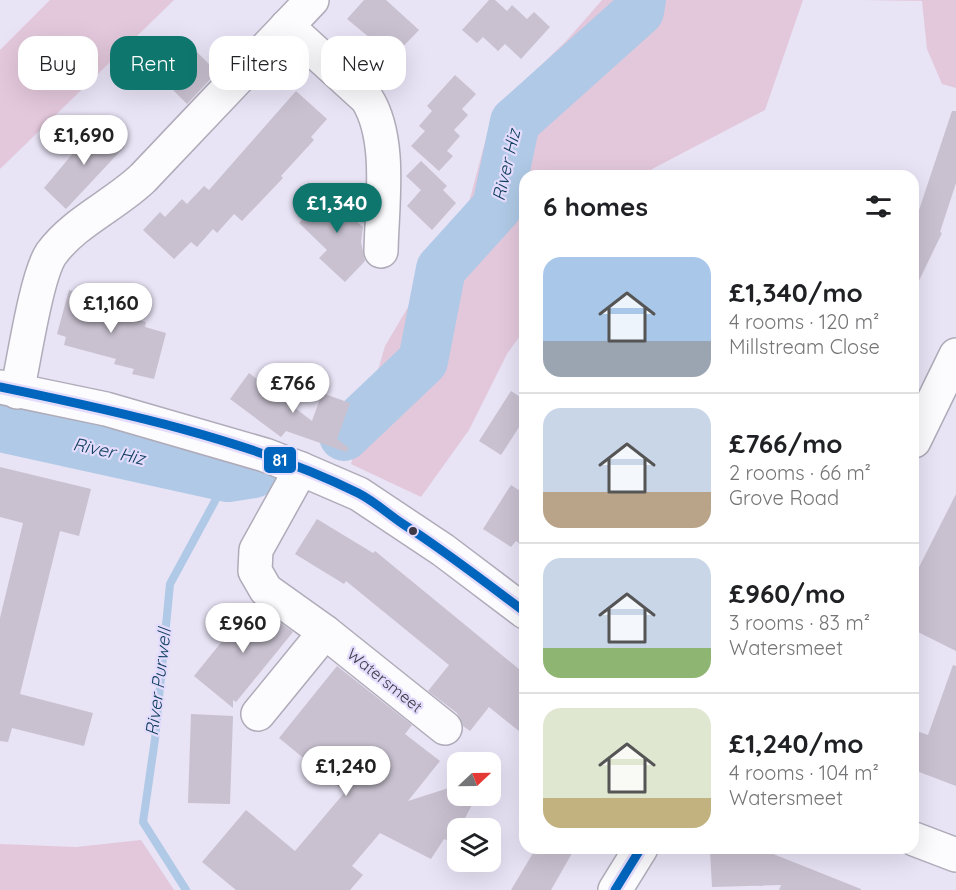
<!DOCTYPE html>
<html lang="en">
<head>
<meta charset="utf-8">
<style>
  :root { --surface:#fff; --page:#f6f6f6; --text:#202124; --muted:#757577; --line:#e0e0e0; --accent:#0f766e }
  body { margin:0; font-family:Quicksand,sans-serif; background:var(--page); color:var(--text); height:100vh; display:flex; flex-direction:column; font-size:22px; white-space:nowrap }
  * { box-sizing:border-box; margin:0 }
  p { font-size:20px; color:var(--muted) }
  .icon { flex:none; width:33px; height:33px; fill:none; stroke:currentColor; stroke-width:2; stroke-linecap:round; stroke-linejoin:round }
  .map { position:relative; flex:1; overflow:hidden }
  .details { position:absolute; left:519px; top:170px; width:400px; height:684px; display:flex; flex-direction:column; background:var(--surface); border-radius:18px; box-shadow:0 6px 24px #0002 }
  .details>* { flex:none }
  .top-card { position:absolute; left:18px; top:36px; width:411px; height:54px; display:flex; gap:12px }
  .needle { width:39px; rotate:68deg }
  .fabs { position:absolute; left:447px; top:752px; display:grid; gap:12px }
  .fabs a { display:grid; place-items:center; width:54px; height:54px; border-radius:12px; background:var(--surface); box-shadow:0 6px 24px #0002; font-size:30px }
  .price { position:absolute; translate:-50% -51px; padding:0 14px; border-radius:21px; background:#fff; color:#222; font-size:20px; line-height:39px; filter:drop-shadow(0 2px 3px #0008) }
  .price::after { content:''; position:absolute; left:50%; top:36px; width:18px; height:14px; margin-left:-9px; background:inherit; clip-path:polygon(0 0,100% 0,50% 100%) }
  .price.active { background:var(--accent); color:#fff }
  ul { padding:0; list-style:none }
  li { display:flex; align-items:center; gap:18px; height:150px; padding:0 24px }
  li+li { border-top:2px solid var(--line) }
  li span { display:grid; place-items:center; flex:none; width:168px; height:120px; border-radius:18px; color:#555 }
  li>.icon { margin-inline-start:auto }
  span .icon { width:72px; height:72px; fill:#fffc; stroke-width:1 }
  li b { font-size:26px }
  h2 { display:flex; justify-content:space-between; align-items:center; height:72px; padding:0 24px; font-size:26px }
  .tag { padding:0 21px; border-radius:18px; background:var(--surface); box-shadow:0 6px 24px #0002; font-size:21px; line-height:54px }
  .tag.active { background:var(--accent); color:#fff }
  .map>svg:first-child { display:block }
  .green { fill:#e3c8db }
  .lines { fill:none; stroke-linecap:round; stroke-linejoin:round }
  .stream { stroke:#afc9e6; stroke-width:8 }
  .river { stroke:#afc9e6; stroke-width:50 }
  .building { fill:#c9c1d0 }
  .minor-casing { stroke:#afabb8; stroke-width:36 }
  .minor { stroke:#fcfbfe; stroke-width:33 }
  .bus-1-casing { stroke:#e4dcfc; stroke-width:14 }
  .bus-1 { stroke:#0065bd; stroke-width:9 }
  .bus-dot { fill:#3e3a47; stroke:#e4dcfc; stroke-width:2 }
  .labels { text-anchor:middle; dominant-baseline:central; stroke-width:4.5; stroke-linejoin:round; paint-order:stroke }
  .street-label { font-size:16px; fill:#3e3a47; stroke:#e4dcfc }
  .water-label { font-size:18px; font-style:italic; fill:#103f60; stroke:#e4dcfc }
  .line-badge { stroke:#e4dcfc; stroke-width:2 }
  .badge-label { font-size:16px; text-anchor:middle; font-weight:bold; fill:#fff }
</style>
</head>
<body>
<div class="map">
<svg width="956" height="890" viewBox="0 0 956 890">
  <rect width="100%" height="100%" fill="#e8e3f5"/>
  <!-- green -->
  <g class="green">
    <path d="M50 0H174L0 169V50Z"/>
    <path d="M602 0H803L765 110 652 169 647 175 525 176V329L507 354 469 430 421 497 351 464 385 346 468 206 493 112 567 40Z"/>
    <path d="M863 0H956V88L942 84 927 49 922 1Z"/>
    <path d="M141 840 174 890H0V844L76 847Z"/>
  </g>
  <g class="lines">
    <!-- stream -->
    <path class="stream" d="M186 890 143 822 155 739 170 584 228 477"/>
    <!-- river -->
    <g class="river">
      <path d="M0 427 228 477 254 473"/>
      <path d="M344 436 423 361 441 269 497 207 515 122 639 11 641 0"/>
    </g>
  </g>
  <!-- building -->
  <g class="building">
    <path d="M364 0H386L419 30 393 57 347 19Z"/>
    <path d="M489 0H495L507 11 512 5 527 19 534 12 550 27 521 59 505 44 498 51 483 37 477 43 462 30Z"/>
    <path d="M185 40 217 72 187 104 154 71Z"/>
    <path d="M455 75 476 94 462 109 468 115 454 130 460 136 447 151 453 156 439 171 411 146 425 131 419 126 432 111 427 106Z"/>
    <path d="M296 91 327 119 311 137 314 140 281 176 283 178 242 221 234 214 217 233 213 229 197 247 191 242 174 259 143 230 160 212 165 217 182 199 187 204 204 186 209 190Z"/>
    <path d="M952 111H956V183L940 232 942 233 914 291V225Z"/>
    <path d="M103 125 125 146 66 209 44 188 84 140 86 142Z"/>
    <path d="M421 161 447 186 443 190 456 203 432 230 407 206 421 190 406 176Z"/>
    <path d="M331 189 360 215 355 220 363 227 361 242 365 261 345 282 319 258 327 250 299 223Z"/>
    <path d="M69 290 108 301 107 306 128 311 126 317 146 322 145 327 166 333 154 379 132 374 134 369 114 364 116 359 64 345 66 337 57 334Z"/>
    <path d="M249 373 312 421 322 393 350 403 337 439 349 448 346 452 286 431 281 437 230 399Z"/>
    <path d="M511 391 525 400V418L501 455 479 441Z"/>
    <path d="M0 467 91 489 79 536 60 531 20 694 93 713 84 746 12 728 8 742 0 741V618L23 523 0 517Z"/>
    <path d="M511 485 525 494V548L516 541 511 547 483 529Z"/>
    <path d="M956 494V651L914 630V577Z"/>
    <path d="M317 519 373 553 375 551 525 674V736L489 707 470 731 463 726 457 713 428 691 449 665 346 581 344 584 295 554Z"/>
    <path d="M253 603 293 632 236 702 233 700V708L194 676Z"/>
    <path d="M953 665 956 666V786L914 770V730L928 735Z"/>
    <path d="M337 666 412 725 405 734 440 761 408 801 458 785V795H477L460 828H458L453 843 444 839 431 859 380 833 352 866 363 875 350 890H236L202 862 246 810 295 851 345 792 279 738Z"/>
    <path d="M191 714 233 716 230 804 188 803Z"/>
    <path d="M536 848H575L551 890H511Z"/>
    <path d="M761 849 861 889V890H779L781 885 712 887 710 851Z"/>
  </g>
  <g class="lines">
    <!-- minor casing -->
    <g class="minor-casing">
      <g id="minor">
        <path d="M287 26 367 99C392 139 382 204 381 251"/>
        <path d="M0 387 106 409 265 455 301 469 359 494 443 550 525 612"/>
        <path d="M17 392C24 361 36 277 51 254 74 222 115 205 143 178L312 0"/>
        <path d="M914 441 956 355"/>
        <path d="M301 469 256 550 255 571 266 590 325 632 445 728"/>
        <path d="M258 714 325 632"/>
        <path d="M914 839 956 855"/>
        <path d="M615 890 641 848"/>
      </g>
    </g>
    <!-- minor -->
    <use href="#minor" class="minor"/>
    <!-- bus-1 casing -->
    <g class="bus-1-casing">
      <g id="bus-1">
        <path d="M0 387C116 411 252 440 358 493 374 501 388 514 403 524 445 551 485 582 525 612"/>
        <path d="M615 890 641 848"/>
      </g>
    </g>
    <!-- bus-1 -->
    <use href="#bus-1" class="bus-1"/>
  </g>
  <!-- markers -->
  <circle class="bus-dot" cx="413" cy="531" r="5"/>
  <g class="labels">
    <!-- street labels -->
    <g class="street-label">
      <text transform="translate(385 680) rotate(39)">Watersmeet</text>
    </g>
    <!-- water labels -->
    <g class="water-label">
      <text transform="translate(506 165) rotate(-77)">River Hiz</text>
      <text transform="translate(109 451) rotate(12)">River Hiz</text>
      <text transform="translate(158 682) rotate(-83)">River Purwell</text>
    </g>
  </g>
  <rect class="line-badge" x="263" y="446" width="34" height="28" rx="6" fill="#0065bd"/>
  <g class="badge-label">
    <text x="280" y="466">81</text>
  </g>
</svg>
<div class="fabs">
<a><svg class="needle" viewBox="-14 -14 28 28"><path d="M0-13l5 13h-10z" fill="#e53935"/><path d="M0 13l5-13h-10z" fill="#757577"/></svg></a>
<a><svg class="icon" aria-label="layers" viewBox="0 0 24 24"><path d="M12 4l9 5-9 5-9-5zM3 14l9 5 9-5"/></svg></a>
</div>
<b class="price" style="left:84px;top:166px">£1,690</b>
<b class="price active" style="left:337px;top:234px">£1,340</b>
<b class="price" style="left:111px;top:334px">£1,160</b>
<b class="price" style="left:293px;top:414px">£766</b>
<b class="price" style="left:243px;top:654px">£960</b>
<b class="price" style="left:346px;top:797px">£1,240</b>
<div class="top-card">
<a class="tag">Buy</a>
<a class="tag active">Rent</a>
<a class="tag">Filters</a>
<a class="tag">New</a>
</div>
<section class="details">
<h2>6 homes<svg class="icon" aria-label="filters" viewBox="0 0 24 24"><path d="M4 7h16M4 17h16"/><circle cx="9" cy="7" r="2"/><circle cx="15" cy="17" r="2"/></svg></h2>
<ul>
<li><span style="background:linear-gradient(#a9c7e8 70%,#9aa5b1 0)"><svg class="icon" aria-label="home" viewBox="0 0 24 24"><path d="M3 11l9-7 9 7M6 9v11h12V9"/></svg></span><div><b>£1,340/mo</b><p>4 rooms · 120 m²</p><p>Millstream Close</p></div></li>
<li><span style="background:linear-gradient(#c9d6e8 70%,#b9a48a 0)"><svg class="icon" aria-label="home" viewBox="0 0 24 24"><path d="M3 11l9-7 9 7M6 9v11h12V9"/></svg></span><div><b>£766/mo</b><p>2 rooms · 66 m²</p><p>Grove Road</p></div></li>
<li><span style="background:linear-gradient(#c9d6e8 75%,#8fb573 0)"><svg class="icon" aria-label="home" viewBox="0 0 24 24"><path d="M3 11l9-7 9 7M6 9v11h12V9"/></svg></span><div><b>£960/mo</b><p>3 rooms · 83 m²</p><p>Watersmeet</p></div></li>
<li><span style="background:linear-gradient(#dfe7d0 75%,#c2b280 0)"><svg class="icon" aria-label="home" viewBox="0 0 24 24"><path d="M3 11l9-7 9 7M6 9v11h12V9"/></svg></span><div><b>£1,240/mo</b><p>4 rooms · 104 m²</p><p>Watersmeet</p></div></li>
</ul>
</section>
</div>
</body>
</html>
